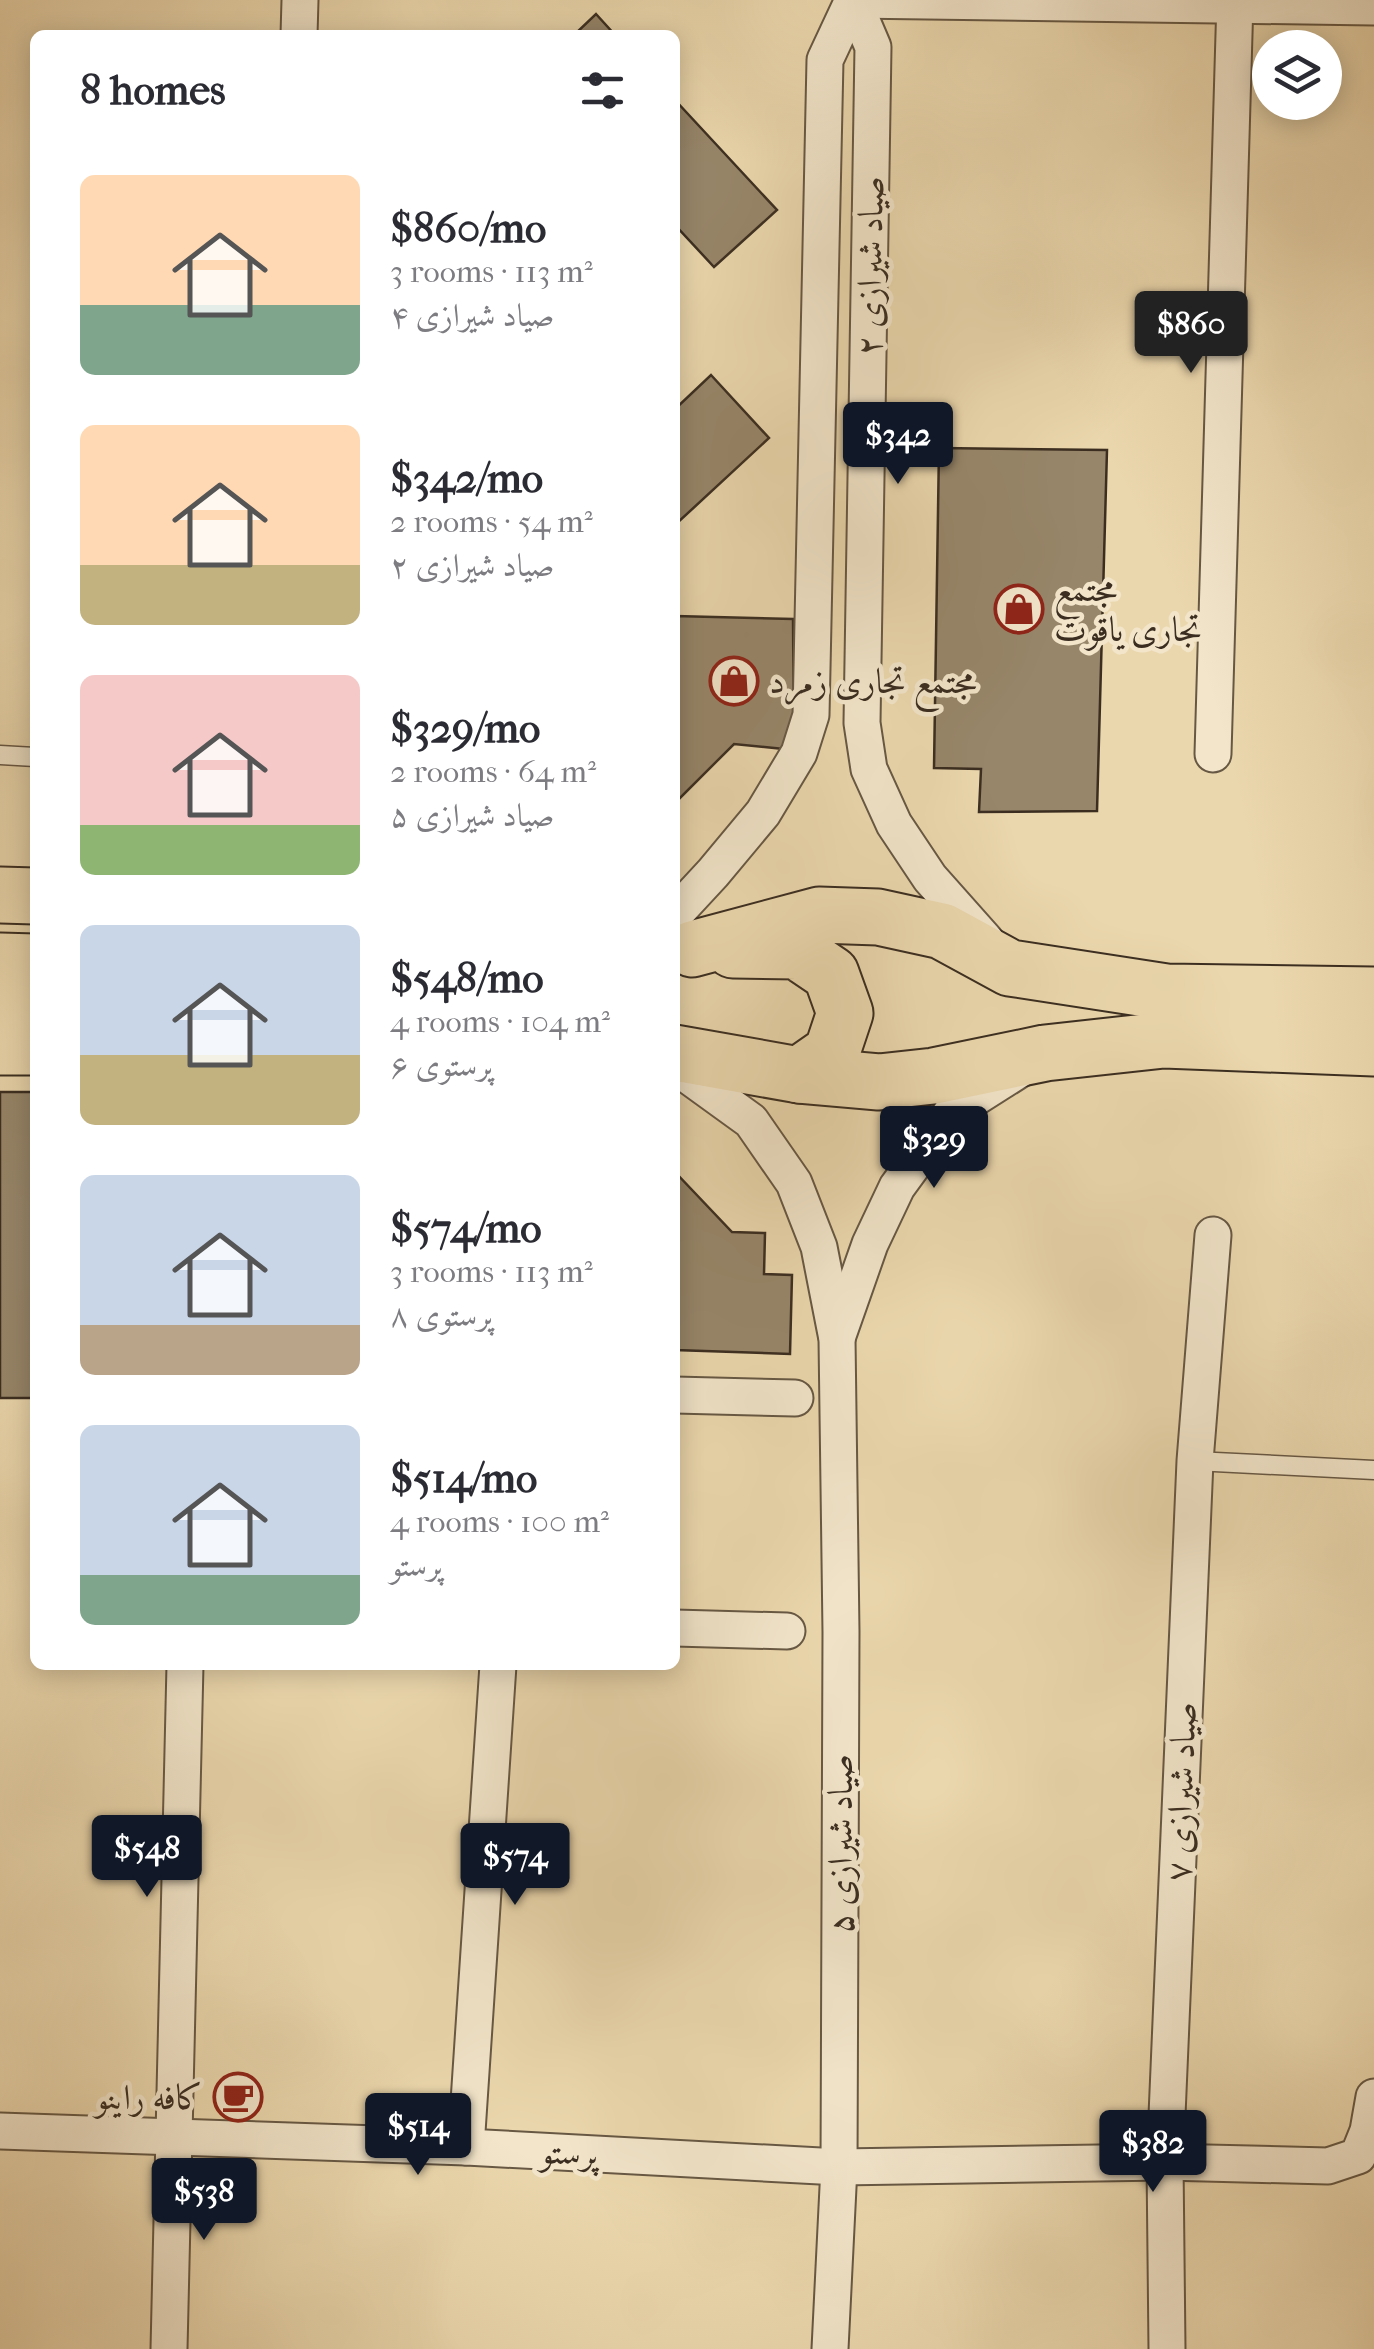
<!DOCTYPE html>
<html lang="en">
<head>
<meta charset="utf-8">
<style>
  :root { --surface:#fff; --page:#f7f7f7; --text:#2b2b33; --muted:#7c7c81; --accent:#111827 }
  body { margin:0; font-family:"IM FELL French Canon",Amiri,serif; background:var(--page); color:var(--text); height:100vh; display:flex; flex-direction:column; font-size:38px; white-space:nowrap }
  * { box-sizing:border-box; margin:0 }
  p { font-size:32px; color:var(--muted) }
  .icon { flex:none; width:55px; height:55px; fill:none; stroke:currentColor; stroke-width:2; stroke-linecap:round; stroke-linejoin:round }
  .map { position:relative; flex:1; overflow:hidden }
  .sheet { position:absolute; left:30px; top:30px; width:650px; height:1640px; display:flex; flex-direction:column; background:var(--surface); border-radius:15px; box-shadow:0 5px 25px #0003 }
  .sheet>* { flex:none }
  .fabs { position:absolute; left:1252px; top:30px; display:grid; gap:20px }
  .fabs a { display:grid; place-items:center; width:90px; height:90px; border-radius:50%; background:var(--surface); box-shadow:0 5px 25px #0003; font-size:50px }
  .price { position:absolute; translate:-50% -85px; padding:0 22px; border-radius:10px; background:var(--accent); color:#fff; font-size:32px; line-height:65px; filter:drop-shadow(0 2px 5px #0008) }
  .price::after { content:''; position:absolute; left:50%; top:60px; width:30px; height:22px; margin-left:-15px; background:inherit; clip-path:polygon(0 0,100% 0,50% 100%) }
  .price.selected { background:#222; color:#fff }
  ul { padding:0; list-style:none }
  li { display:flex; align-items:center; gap:30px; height:250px; padding:0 50px }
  li span { display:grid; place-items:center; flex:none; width:280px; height:200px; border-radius:15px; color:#555 }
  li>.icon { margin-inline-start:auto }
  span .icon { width:120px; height:120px; fill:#fffc; stroke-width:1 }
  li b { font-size:42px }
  h2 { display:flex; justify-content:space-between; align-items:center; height:120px; padding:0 50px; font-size:42px }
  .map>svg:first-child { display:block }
  .building { fill:#97866a; stroke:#3b2e21; stroke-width:2.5 }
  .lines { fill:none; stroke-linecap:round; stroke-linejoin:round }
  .lane-casing { stroke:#675844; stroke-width:21 }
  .street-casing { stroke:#675844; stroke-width:39 }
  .primary-casing { stroke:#3b2e21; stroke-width:59 }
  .highway-casing { stroke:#3b2e21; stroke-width:59 }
  .lane { stroke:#f2e5ca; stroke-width:18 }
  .street { stroke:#f2e5ca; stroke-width:35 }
  .primary { stroke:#ebd7ad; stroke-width:55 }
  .highway { stroke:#ebd7ad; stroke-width:55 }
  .labels { text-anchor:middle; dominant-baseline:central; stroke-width:9; stroke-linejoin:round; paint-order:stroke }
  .street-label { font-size:35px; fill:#3b2e21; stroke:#f2e5ca }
  .poi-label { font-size:35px; fill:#3b2e21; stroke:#f2e5ca; text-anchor:start }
</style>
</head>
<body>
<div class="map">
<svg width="1374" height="2349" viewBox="0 0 1374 2349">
  <rect width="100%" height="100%" fill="#ebd7ad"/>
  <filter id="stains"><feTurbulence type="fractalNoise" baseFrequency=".002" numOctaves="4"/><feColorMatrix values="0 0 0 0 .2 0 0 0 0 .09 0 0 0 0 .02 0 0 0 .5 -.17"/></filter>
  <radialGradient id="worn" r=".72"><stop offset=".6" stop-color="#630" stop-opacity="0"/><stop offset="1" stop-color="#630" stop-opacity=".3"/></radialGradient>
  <!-- building -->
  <g class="building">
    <path d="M596 14 615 35H574Z"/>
    <path d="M675 100 777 210 714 267 675 225Z"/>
    <path d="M711 375 769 438 675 525V409Z"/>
    <path d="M939 448 1107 450 1097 811 979 812 981 769 934 768Z"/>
    <path d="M675 616 793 619 794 750 734 744 675 803Z"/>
    <rect x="0" y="1092" width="35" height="306"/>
    <path d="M675 1172 732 1232 765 1233 764 1274 792 1275 790 1354 675 1350Z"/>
  </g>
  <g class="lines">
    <!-- lane casing -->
    <g class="lane-casing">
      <g id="lane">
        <path d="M0 755 35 757"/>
        <path d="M1195 1461 1374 1470"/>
      </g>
    </g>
    <!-- street casing -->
    <g class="street-casing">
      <g id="street">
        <path d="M853 0 873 47 862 723 869 769 894 824 930 878 986 941"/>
        <path d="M853 0 1374 7"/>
        <path d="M299 35 300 0"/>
        <path d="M1213 754 1235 0"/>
        <path d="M675 914 713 873 763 813 799 753 811 715 825 60 853 0"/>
        <path d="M675 1066 751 1121 794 1183 819 1247 837 1339 841 1632 839 2167 830 2349"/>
        <path d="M837 1338 870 1244 897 1187 951 1113 1022 1068"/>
        <path d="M675 1395 795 1398"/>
        <path d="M675 1628 787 1631"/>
        <path d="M0 2131 466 2147 839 2167 1165 2162 1328 2166 1358 2156 1368 2131 1374 2097"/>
        <path d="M466 2147 498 1665"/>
        <path d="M169 2349 185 1665"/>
        <path d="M1167 2349 1165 2162 1195 1461 1213 1235"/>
      </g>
    </g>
    <!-- primary casing -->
    <g class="primary-casing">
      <g id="primary">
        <path d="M692 949 819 915 878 917 942 931 1010 968 1166 992 1374 995"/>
        <path d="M733 950 797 951 831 974 845 1013 832 1052 799 1075"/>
        <path d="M0 961 35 962"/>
        <path d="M0 1007 35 1008"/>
        <path d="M675 1053 799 1075 879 1082 934 1076 1045 1053 1164 1040 1374 1048"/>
      </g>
    </g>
    <!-- highway casing -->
    <g class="highway-casing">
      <g id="highway">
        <path d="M0 895 35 896"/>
        <path d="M0 1047H35"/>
      </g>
    </g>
    <!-- lane -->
    <use href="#lane" class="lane"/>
    <!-- street -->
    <use href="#street" class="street"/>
    <!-- primary -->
    <use href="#primary" class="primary"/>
    <!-- highway -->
    <use href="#highway" class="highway"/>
  </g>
  <!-- icons -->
  <defs>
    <g id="shop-ring" transform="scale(2.5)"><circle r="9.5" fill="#f2e5ca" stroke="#8f2418" stroke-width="1.5"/><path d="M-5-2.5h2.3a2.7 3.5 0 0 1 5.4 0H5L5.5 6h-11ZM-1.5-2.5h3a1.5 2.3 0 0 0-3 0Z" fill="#8f2418"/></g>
    <g id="cafe-ring" transform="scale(2.5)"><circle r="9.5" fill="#f2e5ca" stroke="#8f2418" stroke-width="1.5"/><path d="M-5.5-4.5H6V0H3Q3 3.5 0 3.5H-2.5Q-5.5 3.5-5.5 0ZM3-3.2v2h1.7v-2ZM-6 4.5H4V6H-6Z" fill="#8f2418"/></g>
  </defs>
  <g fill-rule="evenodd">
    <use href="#shop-ring" x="1019" y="609"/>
    <use href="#shop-ring" x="734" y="681"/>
    <use href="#cafe-ring" x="238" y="2097"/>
  </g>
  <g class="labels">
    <!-- street labels -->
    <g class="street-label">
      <text transform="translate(870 266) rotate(-89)">صیاد شیرازی ۲</text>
      <text transform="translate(1181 1792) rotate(-88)">صیاد شیرازی ۷</text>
      <text transform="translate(840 1844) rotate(-90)">صیاد شیرازی ۵</text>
      <text transform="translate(569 2153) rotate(3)">پرستو</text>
    </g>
    <!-- poi labels -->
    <g class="poi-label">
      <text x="1054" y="589">مجتمع<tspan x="1054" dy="40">تجاری یاقوت</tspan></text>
      <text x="769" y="681">مجتمع تجاری زمرد</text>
      <text x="203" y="2097" text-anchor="end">کافه راینو</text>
    </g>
  </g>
  <rect width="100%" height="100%" filter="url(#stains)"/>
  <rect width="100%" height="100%" fill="url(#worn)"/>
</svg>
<div class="fabs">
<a><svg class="icon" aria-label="layers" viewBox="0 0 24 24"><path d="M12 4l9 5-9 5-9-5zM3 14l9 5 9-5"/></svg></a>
</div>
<b class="price selected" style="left:1191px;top:376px">$860</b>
<b class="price" style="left:898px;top:487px">$342</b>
<b class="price" style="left:934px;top:1191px">$329</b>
<b class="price" style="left:147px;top:1900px">$548</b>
<b class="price" style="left:515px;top:1908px">$574</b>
<b class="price" style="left:418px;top:2178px">$514</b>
<b class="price" style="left:1153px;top:2195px">$382</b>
<b class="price" style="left:204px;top:2243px">$538</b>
<section class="sheet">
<h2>8 homes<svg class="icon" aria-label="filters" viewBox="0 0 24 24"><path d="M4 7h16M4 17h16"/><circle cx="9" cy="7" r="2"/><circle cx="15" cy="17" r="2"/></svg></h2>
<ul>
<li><span style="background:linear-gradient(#ffd9b3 65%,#7fa58c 0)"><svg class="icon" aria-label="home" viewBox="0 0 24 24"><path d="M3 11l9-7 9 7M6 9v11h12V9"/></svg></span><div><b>$860/mo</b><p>3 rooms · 113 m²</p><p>صیاد شیرازی ۴</p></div></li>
<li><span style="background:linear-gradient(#ffd9b3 70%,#c2b280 0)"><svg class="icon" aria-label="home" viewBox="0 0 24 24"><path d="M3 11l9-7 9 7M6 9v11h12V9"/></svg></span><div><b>$342/mo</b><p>2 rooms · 54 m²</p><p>صیاد شیرازی ۲</p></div></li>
<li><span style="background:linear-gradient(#f6c9c9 75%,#8fb573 0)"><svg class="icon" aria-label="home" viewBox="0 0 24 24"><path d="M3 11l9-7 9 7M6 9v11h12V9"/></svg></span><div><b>$329/mo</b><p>2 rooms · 64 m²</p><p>صیاد شیرازی ۵</p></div></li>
<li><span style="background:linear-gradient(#c9d6e8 65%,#c2b280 0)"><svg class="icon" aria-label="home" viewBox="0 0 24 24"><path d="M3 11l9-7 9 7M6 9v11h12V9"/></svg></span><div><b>$548/mo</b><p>4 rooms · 104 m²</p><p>پرستوی ۶</p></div></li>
<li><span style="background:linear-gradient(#c9d6e8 75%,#b9a48a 0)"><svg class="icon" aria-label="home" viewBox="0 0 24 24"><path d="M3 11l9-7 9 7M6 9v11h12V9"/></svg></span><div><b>$574/mo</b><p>3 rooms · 113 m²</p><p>پرستوی ۸</p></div></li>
<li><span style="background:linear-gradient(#c9d6e8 75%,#7fa58c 0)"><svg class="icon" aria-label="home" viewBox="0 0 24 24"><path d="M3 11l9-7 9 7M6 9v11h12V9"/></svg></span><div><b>$514/mo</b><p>4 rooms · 100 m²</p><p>پرستو</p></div></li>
</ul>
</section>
</div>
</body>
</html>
